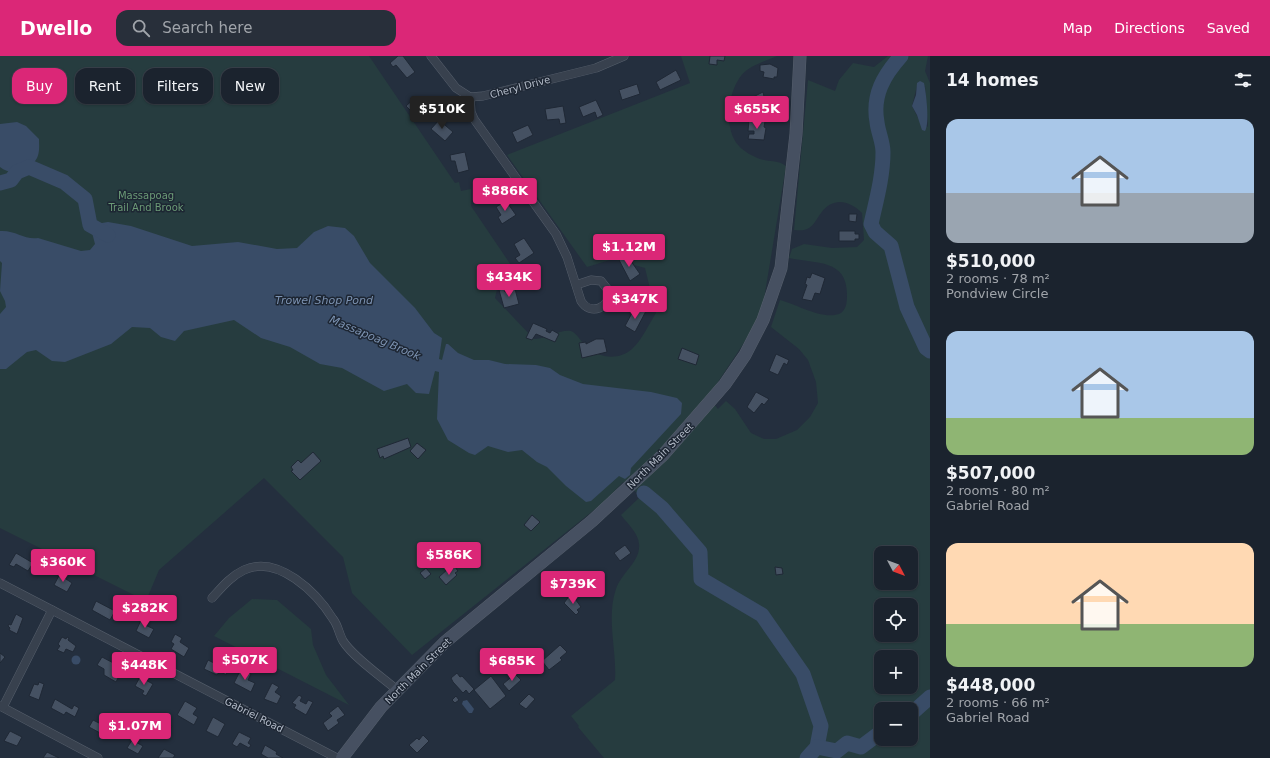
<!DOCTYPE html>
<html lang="en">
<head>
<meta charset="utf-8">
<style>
  :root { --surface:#1b232e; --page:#282f3a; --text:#f1f3f6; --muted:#a0a4aa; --line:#39404a; --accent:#db2777 }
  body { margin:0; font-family:"DejaVu Sans",sans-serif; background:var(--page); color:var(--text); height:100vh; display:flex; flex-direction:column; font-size:15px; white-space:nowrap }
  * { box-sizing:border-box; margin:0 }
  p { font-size:13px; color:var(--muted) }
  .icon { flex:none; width:22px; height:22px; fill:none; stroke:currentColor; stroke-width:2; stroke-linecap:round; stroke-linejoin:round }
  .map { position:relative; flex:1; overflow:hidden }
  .sheet { display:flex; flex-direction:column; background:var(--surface); width:340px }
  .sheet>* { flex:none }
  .guide { position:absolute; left:12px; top:12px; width:380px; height:36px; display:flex; gap:8px }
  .needle { width:26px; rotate:131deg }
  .fabs { position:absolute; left:874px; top:490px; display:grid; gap:8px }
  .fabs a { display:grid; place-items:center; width:44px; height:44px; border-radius:8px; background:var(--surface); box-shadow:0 1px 3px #0004,0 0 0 1px var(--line); font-size:20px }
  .price { position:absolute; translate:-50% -34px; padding:0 9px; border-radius:4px; background:var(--accent); color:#fff; font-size:13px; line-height:26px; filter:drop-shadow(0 1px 2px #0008) }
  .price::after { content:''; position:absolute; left:50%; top:24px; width:12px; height:9px; margin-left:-6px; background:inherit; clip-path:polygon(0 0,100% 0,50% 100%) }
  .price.active { background:#222; color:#fff }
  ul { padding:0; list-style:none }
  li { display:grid; align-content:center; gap:8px; height:212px; padding:0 16px }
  li span { display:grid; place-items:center; height:124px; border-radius:12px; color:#555 }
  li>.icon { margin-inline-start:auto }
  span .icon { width:72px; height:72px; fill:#fffc; stroke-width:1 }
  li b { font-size:17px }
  h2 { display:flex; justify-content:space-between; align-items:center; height:48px; padding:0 16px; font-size:17px }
  .pill { padding:0 14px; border-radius:12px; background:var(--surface); box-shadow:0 1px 3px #0004,0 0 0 1px var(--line); font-size:14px; line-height:36px }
  .pill.active { background:var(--accent); color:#fff }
  header { display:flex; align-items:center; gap:24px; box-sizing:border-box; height:56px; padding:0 20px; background:var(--accent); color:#fff }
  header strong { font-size:19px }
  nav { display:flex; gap:22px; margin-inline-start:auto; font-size:14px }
  .search { width:280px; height:36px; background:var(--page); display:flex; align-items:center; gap:10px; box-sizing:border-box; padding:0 14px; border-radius:12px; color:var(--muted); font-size:15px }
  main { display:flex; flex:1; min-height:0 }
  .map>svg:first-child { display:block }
  .green { fill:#263c3f; fill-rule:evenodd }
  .water { fill:#394c67 }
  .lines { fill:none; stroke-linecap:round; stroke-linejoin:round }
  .river { stroke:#394c67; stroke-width:15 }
  .building { fill:#455162; stroke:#1f2835 }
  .minor-casing { stroke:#565f6c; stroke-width:9 }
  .secondary-casing { stroke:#565f6c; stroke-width:13 }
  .minor { stroke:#38414e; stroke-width:8 }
  .secondary { stroke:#465061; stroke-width:12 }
  .labels { text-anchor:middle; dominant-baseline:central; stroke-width:3; stroke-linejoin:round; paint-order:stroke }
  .street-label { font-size:10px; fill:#b4bcc9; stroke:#1d2633 }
  .park-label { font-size:10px; fill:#6b9a76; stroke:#1d2633 }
  .water-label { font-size:11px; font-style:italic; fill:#7c92b1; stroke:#1d2633 }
</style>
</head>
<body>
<header>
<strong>Dwello</strong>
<div class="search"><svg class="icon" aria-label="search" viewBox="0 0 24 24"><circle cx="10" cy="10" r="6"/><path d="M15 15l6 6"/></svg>Search here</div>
<nav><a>Map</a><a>Directions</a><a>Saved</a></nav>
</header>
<main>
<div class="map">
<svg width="930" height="702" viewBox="0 0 930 702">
  <rect width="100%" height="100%" fill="#242f3e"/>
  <!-- green -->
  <g class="green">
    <path d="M0 0H369L455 127 459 126 461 135 471 133V150L517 218 498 229 495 242 534 283C545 284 564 271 573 276 579 280 583 289 590 294 601 302 620 304 632 293 642 284 649 268 656 257L645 212 613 203 587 211 507 99 690 27 681 0H777C768 4 755 8 747 14 728 28 722 73 739 90 743 95 754 101 760 103 769 106 778 104 786 110L761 261 708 341 718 353 726 345 735 353 751 377 764 383H776L797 374 810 361 818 347 816 326 808 304 799 293 771 271 780 244C796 248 822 264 839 258 846 255 847 247 847 240 848 203 817 208 789 202L792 193 804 188 832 192 857 191 864 184 862 157C849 144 833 141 821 157 817 162 814 170 807 173 803 175 798 174 794 174L808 24 835 35 839 24 853 7 874 11 888 0H928L925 15 930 27V702H604L578 671 579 670 571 660 615 624C617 595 606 562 616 533 621 517 641 505 639 488 639 478 627 467 621 459L641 440 623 426 604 446 412 599 352 537 343 501 264 422 159 514 146 545 0 472ZM917 30H925L928 71 920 66 912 50ZM881 497H911V527H881ZM881 549H911V579H881ZM881 601H911V631H881ZM881 653H911V683H881Z"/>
    <path d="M252 543 277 544 311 573 313 589 326 619 349 649 214 580 229 562Z"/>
  </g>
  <!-- water -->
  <g class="water">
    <path d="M920 25 924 27C926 36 930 68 925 75L922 74 917 59 912 50 916 39 917 27Z"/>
    <path d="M17 66 26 70 39 83C39 89 40 96 37 102 30 115 12 121 0 111V68Z"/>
    <path d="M108 166 131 170 192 190 238 186 277 193 297 192 314 176 328 170 345 172 354 180 370 207 415 252 434 277 442 282 439 303 442 304 446 288H448L458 297 474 304H489L505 308 536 309 550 312 560 319 583 328 651 336 677 342 682 347 681 358 631 412 630 419 625 423 619 420 591 445 586 446 566 430 547 411 537 406 522 394 508 396 488 390 475 399 469 397 448 384 437 363 439 316 435 315 429 338 416 337 407 328 384 335 342 312 320 308 290 291 261 282 234 264 184 275 175 285 161 281 150 272 132 271 111 288 65 306 52 305 36 294 27 296 6 313H0V258L6 251 5 245 0 235 2 207 0 205V175C16 174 24 184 38 182L81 195 90 194 95 188 90 169Z"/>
    <circle cx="76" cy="604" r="4.5"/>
    <path d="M467 644 474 653 472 657H469L462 648 463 645Z"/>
  </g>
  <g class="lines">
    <!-- river -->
    <g class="river">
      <path d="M901 0C884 19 872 39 877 66 878 76 883 86 883 96 883 121 876 145 871 168L875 176 891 190 907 251 926 292 930 295"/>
      <path d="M0 127 11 124 17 116 29 111 64 126 85 143 90 169 108 179"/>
      <path d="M644 437 662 452 700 496 701 523 762 559 803 618 821 670 817 691 807 702"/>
      <path d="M911 658 930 641"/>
      <path d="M817 691 837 695 847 687 861 691 881 676"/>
    </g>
  </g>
  <!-- building -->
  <g class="building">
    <path d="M398 0H403L415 16 407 22 396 9 393 11 390 7Z"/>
    <path d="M710 0H725L724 5 717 4V9L709 8Z"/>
    <path d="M770 8 778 12 777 21H774V23L763 21 764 16 760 15V9Z"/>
    <path d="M676 14 681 24 660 34 656 26Z"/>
    <path d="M637 28 640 38 622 44 619 34Z"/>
    <path d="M763 36 765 45 750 47 749 43Z"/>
    <path d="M416 41 428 56 421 62 412 52 410 54 406 50Z"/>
    <path d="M596 44 603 59 597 62 595 56 583 61 579 51Z"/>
    <path d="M563 50 566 67 560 68 559 63 547 64 545 53Z"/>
    <path d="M439 64 453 76 445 85 431 73Z"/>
    <path d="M749 64 765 65 764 71 766 72 764 84 748 83 749 78H754V75H748Z"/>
    <path d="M528 69 533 79 517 87 512 76Z"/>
    <path d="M465 96 469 114 458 117 455 105H451L450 99Z"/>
    <path d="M506 145 516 159 502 168 498 161 501 159 496 151Z"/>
    <path d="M849 158H857L856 166 849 165Z"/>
    <path d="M839 175H855V178H859V183H855V185H839Z"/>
    <path d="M524 182 534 197 519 207 515 202 520 199 514 188Z"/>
    <path d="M626 198 640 218 630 225 619 204Z"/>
    <path d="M812 217 825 222 820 238 815 237 812 245 802 243 807 229 805 228 807 221 810 222Z"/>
    <path d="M504 233 505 236 515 233 519 248 504 252 499 234Z"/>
    <path d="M640 252 646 255 635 276 625 270 633 255 637 257Z"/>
    <path d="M533 267 547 273 546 275 550 277 552 274 559 278 555 286 536 278 532 284 526 282Z"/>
    <path d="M596 283H604L607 296 582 302 579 287 586 286V288Z"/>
    <path d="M682 292 699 299 696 309 678 303Z"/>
    <path d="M776 298 789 304 787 309 784 307 778 319 769 315Z"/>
    <path d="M756 336 769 343 764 349 762 347 754 357 747 351Z"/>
    <path d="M408 382 411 391 384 403 383 400 380 402 377 393Z"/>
    <path d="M417 387 426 394 418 403 410 395Z"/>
    <path d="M313 396 321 405 300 424 291 415 293 414 291 411 298 404 301 407Z"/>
    <path d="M532 459 540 466 531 475 524 469Z"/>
    <path d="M625 489 631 497 620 505 614 497Z"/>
    <path d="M16 497 33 507 28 515 16 508 14 511 9 509Z"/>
    <path d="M455 511 458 515 455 517 457 519 446 529 439 521 449 512 451 514Z"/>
    <path d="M775 511 782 512 783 518 776 519Z"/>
    <path d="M426 512 431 518 425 523 420 517Z"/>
    <path d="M61 516 65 518 63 521 72 527 67 536 54 529Z"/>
    <path d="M570 539 571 541 573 540 581 551 577 554 579 556 576 559 564 547Z"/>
    <path d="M96 545 115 555 110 564 92 554Z"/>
    <path d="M150 550 154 553 152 557 147 554Z"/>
    <path d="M16 558 23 562 17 578 9 574 10 572 8 570 9 568 11 569Z"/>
    <path d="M142 562 147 564 145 569 154 573 149 582 136 575Z"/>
    <path d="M175 578 182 582 180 586 189 592 184 601 171 593 174 588 171 586Z"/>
    <path d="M62 581 66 583 67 581 69 582 68 584 76 590 73 596 66 593 64 597 57 594 60 590 58 588Z"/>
    <path d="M560 589 567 596 560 602 562 604 549 614 542 605Z"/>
    <path d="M0 597 5 601 0 607Z"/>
    <path d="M102 601 123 612 116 626 104 619V613L97 609Z"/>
    <path d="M208 604 224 612 225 610 229 612 226 619 220 615 217 619 204 613Z"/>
    <path d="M241 613 251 618 248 624 255 627 251 636 234 627Z"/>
    <path d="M457 617 460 621 462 620 474 633 469 638 466 634 463 637 453 626 451 622Z"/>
    <path d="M515 618 521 624 509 635 503 628Z"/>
    <path d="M491 620 506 640 490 653 474 634Z"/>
    <path d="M140 621 153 628 146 640 142 638 144 635 135 630Z"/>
    <path d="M39 626 44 628 39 644 29 640 34 628 38 629Z"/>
    <path d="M272 627 279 631 275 636 281 640 277 648 264 643Z"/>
    <path d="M529 638 535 643 526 653 519 648Z"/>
    <path d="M299 639 302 641 300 645 306 648 308 644 313 646 306 659 294 652 296 649 292 647Z"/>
    <path d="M456 640 459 644 455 647 452 644Z"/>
    <path d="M55 643 72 653 74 649 79 652 75 661 66 656 64 659 51 652Z"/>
    <path d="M185 645 197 652 193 658 198 661 194 669 177 659Z"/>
    <path d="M338 650 345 659 337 664 339 667 328 675 323 667 332 660 329 657Z"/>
    <path d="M213 661 225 668 218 681 206 675Z"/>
    <path d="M103 663 108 666 102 678 89 671 93 664 99 667Z"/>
    <path d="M166 668 172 670 170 674 164 672Z"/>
    <path d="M10 675 22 681 17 690 4 685Z"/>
    <path d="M239 676 251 682 248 687 251 689 249 692 240 687 237 691 232 688Z"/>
    <path d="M423 679 429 685 417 697 409 689 417 682 419 684Z"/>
    <path d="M132 684 143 690 138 698 127 692Z"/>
    <path d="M265 689 277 696 276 698 283 702H268L261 698Z"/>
    <path d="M164 693 175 699 173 702H158Z"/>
    <path d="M47 696 59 702H43Z"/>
  </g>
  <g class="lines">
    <!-- minor casing -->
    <g class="minor-casing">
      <g id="minor">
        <path d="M431 0 456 32 470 41 483 40 596 12 624 0"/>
        <path d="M470 41 471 56 474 63 556 178 567 201 581 245C590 260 611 252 609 235L601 225 591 224 576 229"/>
        <path d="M0 527 337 702"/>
        <path d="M212 542C222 531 231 520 244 514 278 498 317 537 333 563 338 569 339 578 343 585 353 601 382 621 397 634"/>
        <path d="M0 650 98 702"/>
        <path d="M3 651 52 554"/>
      </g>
    </g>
    <!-- secondary casing -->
    <g class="secondary-casing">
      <path id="secondary" d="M342 702 381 651 445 586 592 465 663 399 725 328 745 299 763 264 781 212 796 78 800 0"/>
    </g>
    <!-- minor -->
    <use href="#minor" class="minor"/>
    <!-- secondary -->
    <use href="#secondary" class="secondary"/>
  </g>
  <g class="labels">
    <!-- street labels -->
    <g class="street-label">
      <text transform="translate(520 31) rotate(-15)">Cheryl Drive</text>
      <text transform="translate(660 400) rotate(-45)">North Main Street</text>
      <text transform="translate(418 615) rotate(-45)">North Main Street</text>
      <text transform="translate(254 659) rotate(27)">Gabriel Road</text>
    </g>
    <!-- park labels -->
    <g class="park-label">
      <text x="146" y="139">Massapoag<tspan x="146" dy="12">Trail And Brook</tspan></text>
    </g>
    <!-- water labels -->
    <g class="water-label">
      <text x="324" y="244">Trowel Shop Pond</text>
      <text transform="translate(375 282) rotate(23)">Massapoag Brook</text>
    </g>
  </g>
</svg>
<div class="fabs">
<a><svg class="needle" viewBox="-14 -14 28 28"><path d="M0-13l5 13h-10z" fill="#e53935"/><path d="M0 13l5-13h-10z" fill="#a0a4aa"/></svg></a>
<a><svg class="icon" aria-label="locate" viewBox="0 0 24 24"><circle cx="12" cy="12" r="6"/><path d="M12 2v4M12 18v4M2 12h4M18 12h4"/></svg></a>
<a>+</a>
<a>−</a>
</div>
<b class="price active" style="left:442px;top:74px">$510K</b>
<b class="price" style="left:757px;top:74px">$655K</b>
<b class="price" style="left:505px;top:156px">$886K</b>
<b class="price" style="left:629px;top:212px">$1.12M</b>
<b class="price" style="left:509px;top:242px">$434K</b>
<b class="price" style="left:635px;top:264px">$347K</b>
<b class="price" style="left:449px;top:520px">$586K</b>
<b class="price" style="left:63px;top:527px">$360K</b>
<b class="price" style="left:573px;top:549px">$739K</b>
<b class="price" style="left:145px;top:573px">$282K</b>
<b class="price" style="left:245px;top:625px">$507K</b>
<b class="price" style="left:512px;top:626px">$685K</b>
<b class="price" style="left:144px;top:630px">$448K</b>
<b class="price" style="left:135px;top:691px">$1.07M</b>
<div class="guide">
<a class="pill active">Buy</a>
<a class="pill">Rent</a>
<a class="pill">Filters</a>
<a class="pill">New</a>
</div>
</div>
<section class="sheet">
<h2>14 homes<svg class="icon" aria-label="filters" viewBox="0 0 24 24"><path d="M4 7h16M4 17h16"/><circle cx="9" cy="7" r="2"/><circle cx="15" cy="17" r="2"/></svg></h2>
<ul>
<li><span style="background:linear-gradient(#a9c7e8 60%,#9aa5b1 0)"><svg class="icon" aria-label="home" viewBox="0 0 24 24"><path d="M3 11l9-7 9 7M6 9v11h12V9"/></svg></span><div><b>$510,000</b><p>2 rooms · 78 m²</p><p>Pondview Circle</p></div></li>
<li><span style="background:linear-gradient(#a9c7e8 70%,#8fb573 0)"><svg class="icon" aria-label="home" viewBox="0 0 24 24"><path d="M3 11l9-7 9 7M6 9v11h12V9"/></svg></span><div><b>$507,000</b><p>2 rooms · 80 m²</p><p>Gabriel Road</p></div></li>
<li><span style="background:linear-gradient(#ffd9b3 65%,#8fb573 0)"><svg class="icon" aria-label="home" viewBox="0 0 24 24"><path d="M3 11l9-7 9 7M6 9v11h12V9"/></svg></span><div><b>$448,000</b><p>2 rooms · 66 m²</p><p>Gabriel Road</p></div></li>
</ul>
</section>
</main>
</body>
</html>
